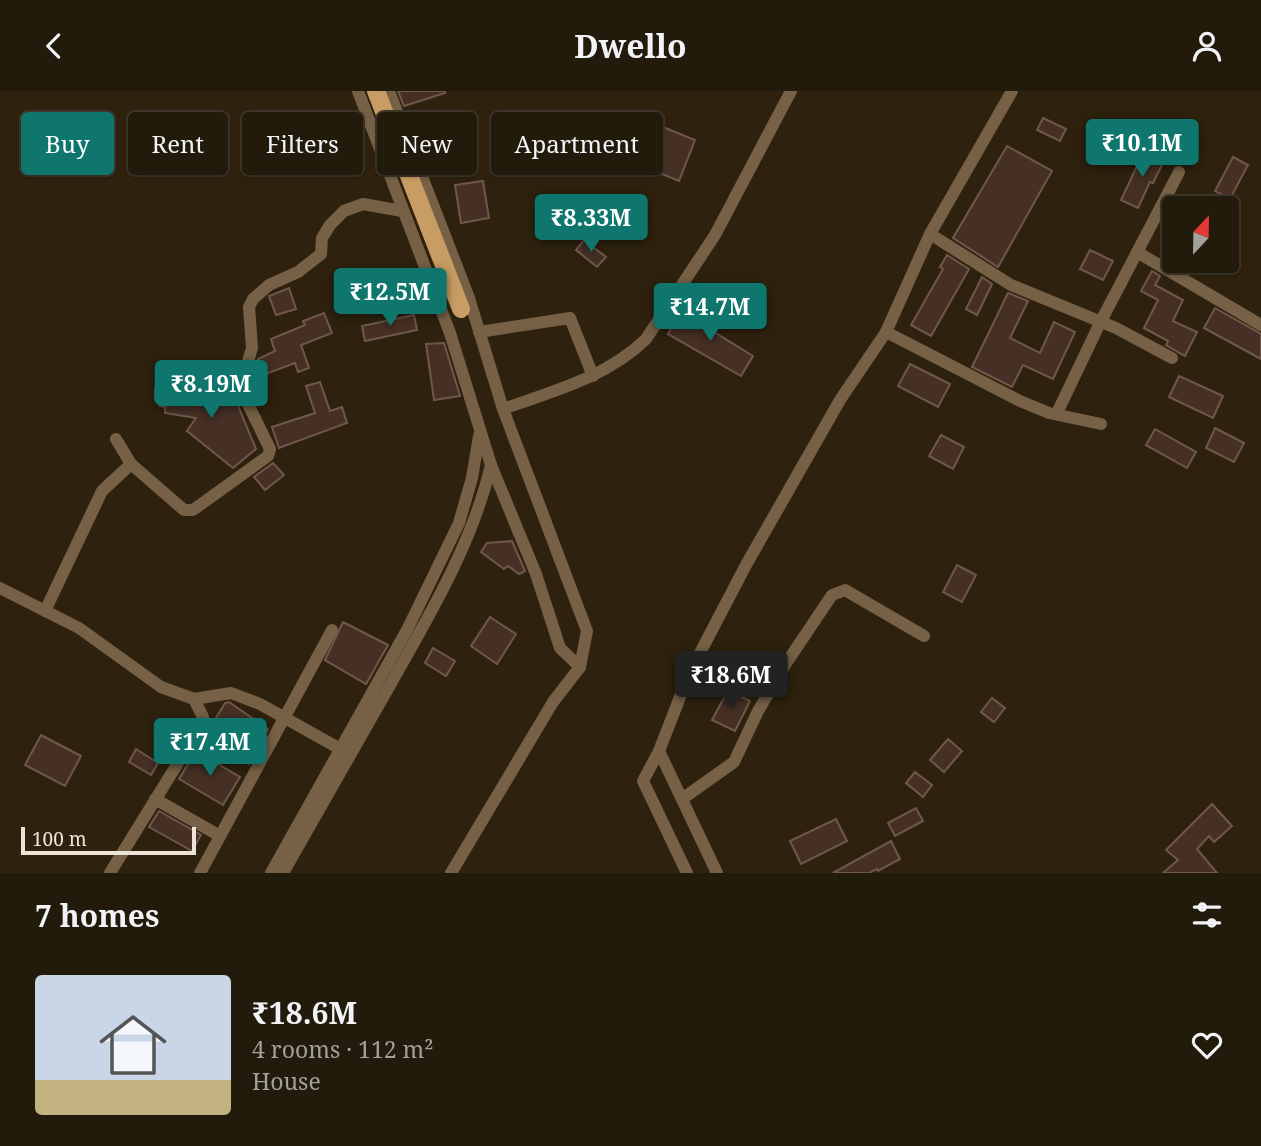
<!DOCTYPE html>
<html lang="en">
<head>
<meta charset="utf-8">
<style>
  :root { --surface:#221a0a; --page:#2e2718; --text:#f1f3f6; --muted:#a2a19c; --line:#3f382b; --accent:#0f766e }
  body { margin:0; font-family:"Noto Serif",serif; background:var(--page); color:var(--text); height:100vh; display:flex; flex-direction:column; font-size:26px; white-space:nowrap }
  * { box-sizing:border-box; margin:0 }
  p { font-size:23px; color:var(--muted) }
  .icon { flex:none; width:38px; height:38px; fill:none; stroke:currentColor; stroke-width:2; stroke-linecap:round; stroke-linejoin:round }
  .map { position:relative; height:782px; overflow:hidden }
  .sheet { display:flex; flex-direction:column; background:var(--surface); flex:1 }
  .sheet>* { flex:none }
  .top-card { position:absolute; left:21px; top:21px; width:700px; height:63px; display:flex; gap:14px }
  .needle { width:46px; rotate:22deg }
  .tools { position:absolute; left:1162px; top:105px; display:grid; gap:14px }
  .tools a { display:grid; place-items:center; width:77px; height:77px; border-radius:7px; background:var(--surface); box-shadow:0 2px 5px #0004,0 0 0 2px var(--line); font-size:35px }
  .scale { position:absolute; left:21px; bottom:18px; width:175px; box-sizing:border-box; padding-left:7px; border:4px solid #ece4d7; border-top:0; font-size:19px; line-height:24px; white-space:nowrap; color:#ece4d7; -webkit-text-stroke:5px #2e220e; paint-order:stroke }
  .price { position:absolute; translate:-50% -60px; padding:0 16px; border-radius:7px; background:var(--accent); color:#fff; font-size:23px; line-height:46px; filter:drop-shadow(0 2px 4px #0008) }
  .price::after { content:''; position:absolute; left:50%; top:42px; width:21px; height:16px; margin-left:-10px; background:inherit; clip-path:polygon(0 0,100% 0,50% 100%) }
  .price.current { background:#222; color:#fff }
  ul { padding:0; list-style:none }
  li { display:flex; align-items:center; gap:21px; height:175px; padding:0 35px }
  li+li { border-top:2px solid var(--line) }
  li span { display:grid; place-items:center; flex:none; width:196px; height:140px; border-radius:7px; color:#555 }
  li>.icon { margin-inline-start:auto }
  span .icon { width:84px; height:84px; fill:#fffc; stroke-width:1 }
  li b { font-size:30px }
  h2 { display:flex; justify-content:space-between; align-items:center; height:84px; padding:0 35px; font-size:30px }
  .tag { padding:0 24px; border-radius:7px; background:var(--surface); box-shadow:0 2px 5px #0004,0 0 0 2px var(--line); font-size:24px; line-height:63px }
  .tag.current { background:var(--accent); color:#fff }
  header { display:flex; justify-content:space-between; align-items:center; height:91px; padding:0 35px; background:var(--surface); font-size:32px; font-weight:700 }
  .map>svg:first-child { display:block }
  .building { fill:#463025; stroke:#6f584b; stroke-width:2 }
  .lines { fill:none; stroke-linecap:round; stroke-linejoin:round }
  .street { stroke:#766146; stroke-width:12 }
  .primary { stroke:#c89d63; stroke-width:18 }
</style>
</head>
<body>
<header><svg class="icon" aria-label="back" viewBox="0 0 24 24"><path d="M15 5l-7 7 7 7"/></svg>Dwello<svg class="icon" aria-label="person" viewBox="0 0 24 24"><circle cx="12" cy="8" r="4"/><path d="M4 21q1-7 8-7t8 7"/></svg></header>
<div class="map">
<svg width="1261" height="782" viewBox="0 0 1261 782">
  <rect width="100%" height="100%" fill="#2e220e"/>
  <!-- building -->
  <g class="building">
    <path d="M398 0H445V2L404 15Z"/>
    <path d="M641 27 695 49 679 90 624 68Z"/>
    <path d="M1043 27 1066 38 1060 50 1037 39Z"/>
    <path d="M601 38 614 43 605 64 593 59Z"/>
    <path d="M440 46 449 76 430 81 419 52Z"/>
    <path d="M1007 55 1052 80 998 176 953 147Z"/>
    <path d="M1144 60 1164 70 1153 92 1150 91 1138 117 1121 109Z"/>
    <path d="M1233 66 1248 74 1230 108 1215 100Z"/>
    <path d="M483 90 489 127 461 132 455 94Z"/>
    <path d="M584 149 606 166 597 176 576 159Z"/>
    <path d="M1090 159 1113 170 1103 189 1080 178Z"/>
    <path d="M947 164 969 178 931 245 911 234 943 178 940 176Z"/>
    <path d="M1152 180 1160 185 1155 194 1183 209 1173 230 1197 241 1185 265 1166 254 1168 250 1144 237 1158 209 1141 200Z"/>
    <path d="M408 181 409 185 414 184 417 198 412 199 413 203 387 208 383 186Z"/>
    <path d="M982 186 992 193 977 224 966 218Z"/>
    <path d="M289 197 296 218 276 224 269 205Z"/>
    <path d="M1008 202 1028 210 1010 247 1040 262 1054 231 1075 241 1053 288 1023 274 1012 296 972 276Z"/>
    <path d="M1215 217 1261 243V268L1204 237Z"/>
    <path d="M680 220 713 237 711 239 753 265 741 285 668 243Z"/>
    <path d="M324 222 332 242 301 254 309 277 298 281 295 272 252 288 258 268 275 260 271 248 305 234 303 230Z"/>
    <path d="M414 224 417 239 365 250 362 235Z"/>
    <path d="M444 252 460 305 434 309 426 253Z"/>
    <path d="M910 273 950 293 938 316 898 295Z"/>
    <path d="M1179 285 1223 305 1213 327 1169 306Z"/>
    <path d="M320 291 330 320 342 316 347 332 279 357 272 336 315 322 306 295Z"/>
    <path d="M155 297 227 298 231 314 237 312 256 358 233 377 187 340 196 327 165 322V316L160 315V309H155Z"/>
    <path d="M1215 337 1244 352 1234 371 1206 357Z"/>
    <path d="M1155 338 1196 361 1187 377 1146 354Z"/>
    <path d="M941 344 964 356 953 378 929 365Z"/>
    <path d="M273 372 284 384 265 399 254 386Z"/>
    <path d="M512 450 525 480 519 483 508 475 504 478 481 461 487 452Z"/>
    <path d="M957 474 976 484 962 511 943 501Z"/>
    <path d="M490 526 516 543 497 573 471 555Z"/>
    <path d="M343 531 388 554 366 593 325 569Z"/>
    <path d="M433 557 455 570 446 585 425 572Z"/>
    <path d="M728 599 750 610 735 640 712 629Z"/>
    <path d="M992 607 1005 617 994 631 981 621Z"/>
    <path d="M229 611 268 638 249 673 206 643 225 612Z"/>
    <path d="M41 644 81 665 65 695 25 674Z"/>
    <path d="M948 648 962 660 944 681 930 669Z"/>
    <path d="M136 658 158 672 151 684 129 671Z"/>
    <path d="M196 660 240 686 223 714 179 688Z"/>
    <path d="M915 681 932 694 923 706 906 692Z"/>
    <path d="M1212 713 1232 735 1214 751 1209 745 1197 758 1217 782H1163L1178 769 1166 759Z"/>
    <path d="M916 717 923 730 895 745 888 732Z"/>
    <path d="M159 720 201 744 192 760 149 736Z"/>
    <path d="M836 728 847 750 801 773 790 750Z"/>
    <path d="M891 750 900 768 878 780 877 778 869 782H833Z"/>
  </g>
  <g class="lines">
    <!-- street -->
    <g class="street">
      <path d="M358 0 450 242 491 374 536 483 560 557 580 576"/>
      <path d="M389 0 469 207 503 318 587 540 580 576 553 611 451 782"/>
      <path d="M930 143 1011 194 1116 237 1172 267"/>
      <path d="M1137 161 1261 234"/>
      <path d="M479 241 570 227 593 285"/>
      <path d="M886 241 1020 310 1049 322 1101 333"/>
      <path d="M503 318C554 300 607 286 646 248L715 144 791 0"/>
      <path d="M1057 322 1100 232 1179 81"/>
      <path d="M116 348 131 373"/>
      <path d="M0 497 79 537 161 596 194 608 231 602 260 613 342 659"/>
      <path d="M45 520 102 400 131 373 184 419H193L268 365 270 358 242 301 241 294 252 257 249 216 253 208 269 194 298 181 321 163 322 147 330 134 344 120 363 113 402 120"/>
      <path d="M659 660 717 782"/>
      <path d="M155 708 220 745"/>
      <path d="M682 708 734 671 758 620 787 571 832 504 845 499 924 545"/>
      <path d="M110 782 199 638 203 626 194 608"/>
      <path d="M200 782 332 539"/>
      <path d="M271 782 407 539 459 432 472 387 479 345"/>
      <path d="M283 782C320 717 357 652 394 587 432 520 473 450 491 374"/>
      <path d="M687 782 643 690 659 660 689 583 746 474 840 309 886 241 930 143 1012 0"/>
    </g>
    <!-- primary -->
    <path class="primary" d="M376 0 461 218"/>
  </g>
</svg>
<div class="tools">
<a><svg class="needle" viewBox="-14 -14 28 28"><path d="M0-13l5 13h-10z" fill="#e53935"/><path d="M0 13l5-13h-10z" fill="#a2a19c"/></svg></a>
</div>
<div class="scale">100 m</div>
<b class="price" style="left:1142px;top:88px">₹10.1M</b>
<b class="price" style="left:591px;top:163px">₹8.33M</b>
<b class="price" style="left:390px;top:237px">₹12.5M</b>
<b class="price" style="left:710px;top:252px">₹14.7M</b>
<b class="price" style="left:211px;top:329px">₹8.19M</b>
<b class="price current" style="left:731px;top:620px">₹18.6M</b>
<b class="price" style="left:210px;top:687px">₹17.4M</b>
<div class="top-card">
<a class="tag current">Buy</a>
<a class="tag">Rent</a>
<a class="tag">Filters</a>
<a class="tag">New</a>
<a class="tag">Apartment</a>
</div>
</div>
<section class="sheet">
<h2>7 homes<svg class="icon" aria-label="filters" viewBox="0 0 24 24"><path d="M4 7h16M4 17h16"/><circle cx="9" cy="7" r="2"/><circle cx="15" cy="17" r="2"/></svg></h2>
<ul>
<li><span style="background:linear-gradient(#c9d6e8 75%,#c2b280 0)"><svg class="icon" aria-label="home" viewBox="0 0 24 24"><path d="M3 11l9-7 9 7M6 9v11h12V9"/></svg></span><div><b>₹18.6M</b><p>4 rooms · 112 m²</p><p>House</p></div><svg class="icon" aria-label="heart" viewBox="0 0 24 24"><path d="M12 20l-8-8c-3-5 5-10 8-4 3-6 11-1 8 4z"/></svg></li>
</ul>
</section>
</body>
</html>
